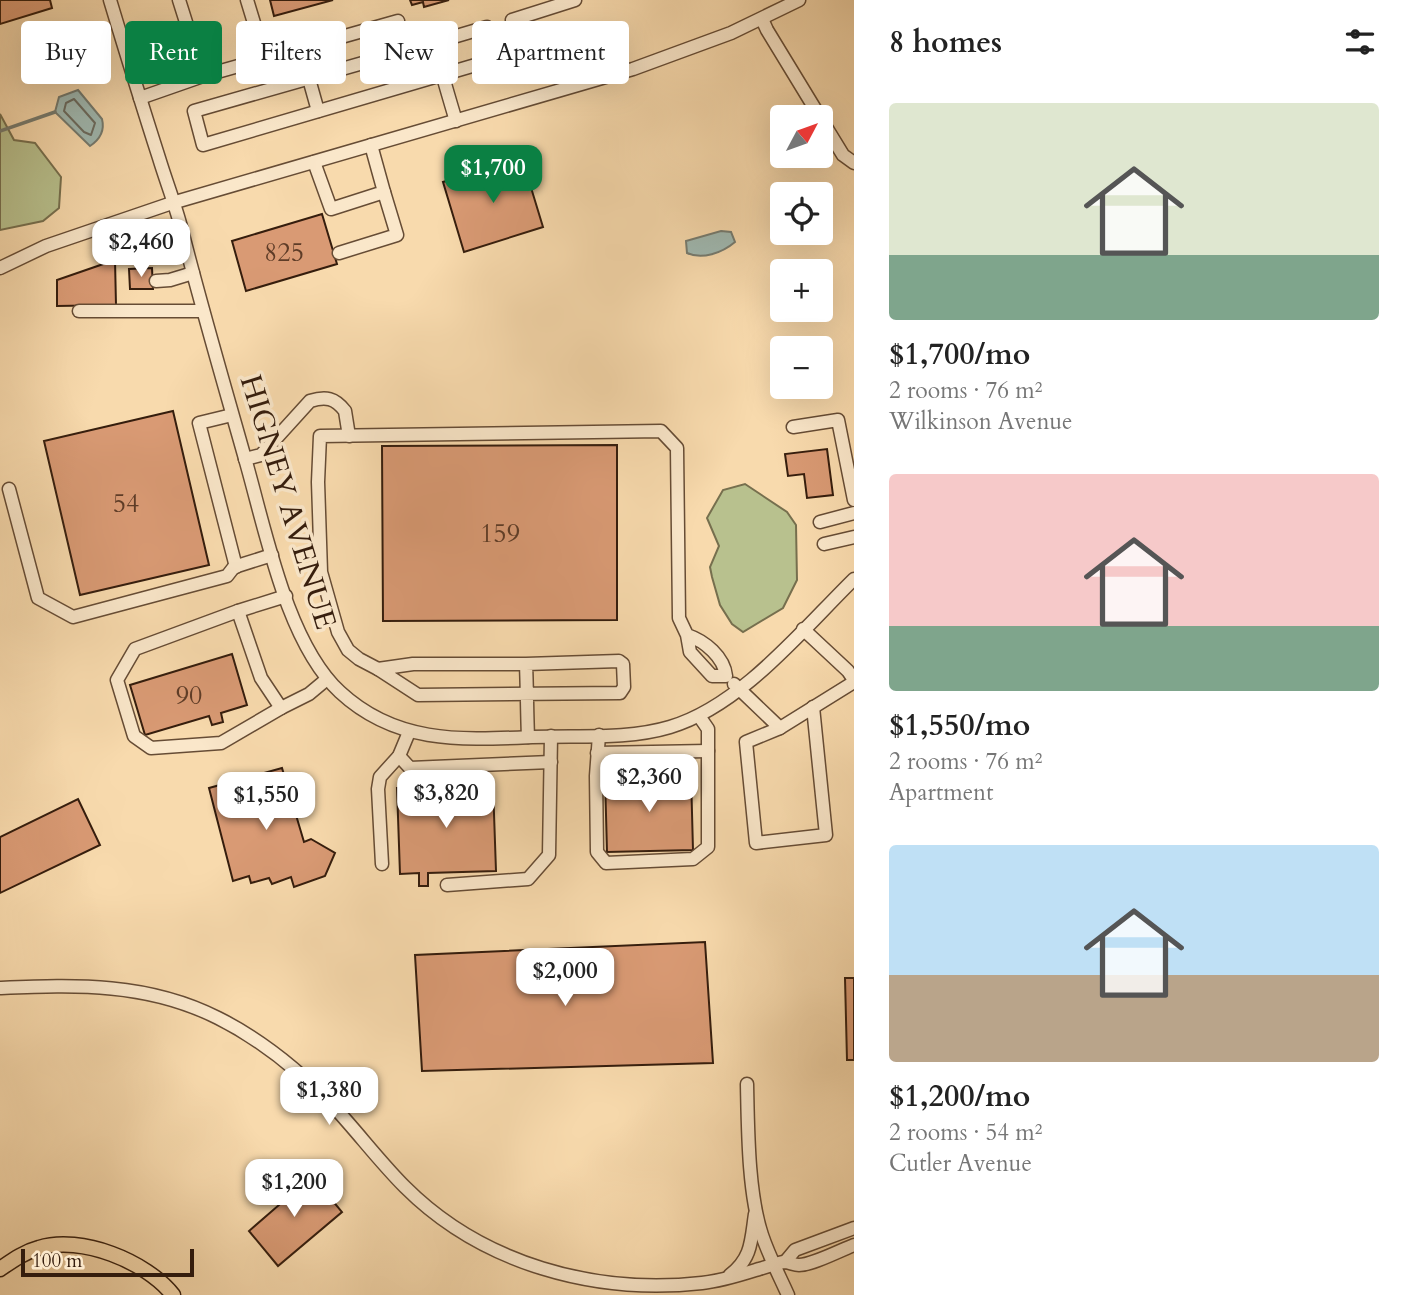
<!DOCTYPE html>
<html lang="en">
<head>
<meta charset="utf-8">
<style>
  :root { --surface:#fff; --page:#f2f2f2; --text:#222; --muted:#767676; --accent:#0b8043 }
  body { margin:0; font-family:Cardo,serif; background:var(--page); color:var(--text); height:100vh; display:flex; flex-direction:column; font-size:26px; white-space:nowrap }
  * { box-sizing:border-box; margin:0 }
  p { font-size:23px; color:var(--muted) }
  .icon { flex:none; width:38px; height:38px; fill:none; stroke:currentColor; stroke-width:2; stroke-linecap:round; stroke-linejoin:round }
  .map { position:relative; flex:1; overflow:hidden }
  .side { display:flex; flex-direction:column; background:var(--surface); width:560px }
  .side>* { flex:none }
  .top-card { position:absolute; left:21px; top:21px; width:665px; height:63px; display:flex; gap:14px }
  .needle { width:46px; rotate:49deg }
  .buttons { position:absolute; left:770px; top:105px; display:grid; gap:14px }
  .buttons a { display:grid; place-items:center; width:63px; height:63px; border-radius:7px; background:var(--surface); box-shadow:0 7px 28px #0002; font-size:35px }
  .scale { position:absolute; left:21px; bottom:18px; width:173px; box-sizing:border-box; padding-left:7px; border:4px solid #351d0d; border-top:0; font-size:19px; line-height:24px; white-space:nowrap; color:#351d0d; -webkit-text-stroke:5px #fae7ca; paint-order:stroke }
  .price { position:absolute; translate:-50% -60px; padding:0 16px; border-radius:14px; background:#fff; color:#222; font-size:23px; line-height:46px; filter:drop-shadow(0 2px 4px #0008) }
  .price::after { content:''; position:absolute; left:50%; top:42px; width:21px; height:16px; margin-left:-10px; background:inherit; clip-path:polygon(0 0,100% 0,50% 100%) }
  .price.on { background:var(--accent); color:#fff }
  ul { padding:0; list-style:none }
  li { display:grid; align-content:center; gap:14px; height:371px; padding:0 35px }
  li span { display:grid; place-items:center; height:217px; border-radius:7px; color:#555 }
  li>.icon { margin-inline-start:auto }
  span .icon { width:126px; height:126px; fill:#fffc; stroke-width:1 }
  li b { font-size:30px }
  h2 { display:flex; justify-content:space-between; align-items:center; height:84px; padding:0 35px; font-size:30px }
  .pill { padding:0 24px; border-radius:7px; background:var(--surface); box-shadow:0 7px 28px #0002; font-size:24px; line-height:63px }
  .pill.on { background:var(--accent); color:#fff }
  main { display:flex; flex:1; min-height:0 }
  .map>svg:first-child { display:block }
  .green { fill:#b8c18e; stroke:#766f4e; stroke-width:2 }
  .water { fill:#9fb9b2; stroke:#757b70; stroke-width:2 }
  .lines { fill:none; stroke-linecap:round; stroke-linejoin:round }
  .shore { stroke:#6a6b60; stroke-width:2 }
  .stream { stroke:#757b70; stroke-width:3.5 }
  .building { fill:#d99a74; stroke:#351d0d; stroke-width:2 }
  .minor-casing { stroke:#664c35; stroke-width:15 }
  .major-casing { stroke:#351d0d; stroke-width:17 }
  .minor { stroke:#fae7ca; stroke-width:12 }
  .major { stroke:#f8daad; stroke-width:14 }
  .labels { text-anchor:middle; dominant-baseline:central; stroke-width:7; stroke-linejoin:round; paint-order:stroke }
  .number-label { font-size:26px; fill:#5e3c27 }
  .street-label { font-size:30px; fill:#351d0d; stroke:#fae7ca }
</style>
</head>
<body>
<main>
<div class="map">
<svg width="854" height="1295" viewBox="0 0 854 1295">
  <rect width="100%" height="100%" fill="#f8daad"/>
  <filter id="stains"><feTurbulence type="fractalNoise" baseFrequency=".00286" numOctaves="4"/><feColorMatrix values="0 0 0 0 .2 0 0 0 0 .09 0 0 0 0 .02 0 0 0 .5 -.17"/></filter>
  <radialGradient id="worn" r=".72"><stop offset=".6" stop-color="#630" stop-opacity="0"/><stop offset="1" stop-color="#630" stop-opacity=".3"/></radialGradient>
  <!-- green -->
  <g class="green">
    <path d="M0 114 14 140 35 143 61 177 59 208 43 221 0 230Z"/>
    <path d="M745 484 787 512 796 525 797 580 783 608 743 632 732 624 720 605 712 577 710 567 719 546 707 518 723 490Z"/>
  </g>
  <!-- water -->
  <g class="water">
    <path d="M78 90 102 119C105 131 99 140 90 146L55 112 59 97Z"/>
    <path d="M721 231 731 232 735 242C722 253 702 260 687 253L686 241Z"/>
  </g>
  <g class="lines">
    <!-- shore -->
    <path class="shore" d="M74 99 95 123 91 135 84 132 64 111 66 103Z"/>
    <!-- stream -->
    <path class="stream" d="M0 131 55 112"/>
  </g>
  <!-- building -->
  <g class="building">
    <path d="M0 0H50L52 8 0 24Z"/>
    <path d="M270 0H333L274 16Z"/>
    <path d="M410 0H449L424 7 423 2 412 5Z"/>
    <path d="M522 158 543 227 464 252 443 182Z"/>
    <path d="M322 214 337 264 246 291 232 241Z"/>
    <path d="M115 260 116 305 57 306V280Z"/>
    <path d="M152 268 153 289H130L129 269Z"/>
    <path d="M173 411 209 565 80 595 44 441Z"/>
    <path d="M617 445V620L383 621 382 446Z"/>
    <path d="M827 449 833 495 807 498 804 474 788 476 785 454Z"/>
    <path d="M232 654 247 705 221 713 223 722 212 725 209 716 145 735 130 685Z"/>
    <path d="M282 768 304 842 311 839 335 853 325 876 294 887 291 877 272 884 269 878 251 883 249 876 233 881 209 788Z"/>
    <path d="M691 775 693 850 607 852 605 777Z"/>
    <path d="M493 785 496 871 428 873V886H419V873L400 874 397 788Z"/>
    <path d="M78 799 100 845 0 893V837Z"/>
    <path d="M705 942 713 1063 422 1071 415 955Z"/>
    <path d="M845 978H854V1060H847Z"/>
    <path d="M313 1177 342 1212 278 1266 249 1231 279 1205 268 1193 283 1180 294 1193Z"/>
  </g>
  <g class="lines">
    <!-- minor casing -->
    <g class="minor-casing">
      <g id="minor">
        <path d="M110 0C126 53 142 105 159 158 166 181 175 204 181 227 201 306 224 384 246 462 266 532 287 643 340 692 396 744 461 740 532 737 577 735 627 740 670 727 741 706 802 630 854 579"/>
        <path d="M247 0 265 59"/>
        <path d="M762 19 767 30 820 117"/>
        <path d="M512 20 575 0"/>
        <path d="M433 43 194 111 203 145C301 116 399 88 496 59L487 27 433 43C441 69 448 95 456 121"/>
        <path d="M203 76 398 21"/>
        <path d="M309 79 318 111"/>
        <path d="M140 98 203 76 179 0"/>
        <path d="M821 119 843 155 854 163"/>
        <path d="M314 162 331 209 384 192 371 145"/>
        <path d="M339 253 397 235 384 192"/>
        <path d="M0 268 46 246 172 203 633 69 731 33 799 0"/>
        <path d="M156 281 170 280 193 273"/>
        <path d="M79 311H203"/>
        <path d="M232 415 199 423 236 567"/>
        <path d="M793 427 838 420 854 500"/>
        <path d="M245 459 261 455 310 401C326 396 335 398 345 411L349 436"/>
        <path d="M9 489 38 598 73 617 227 576 234 567 272 555"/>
        <path d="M820 522 854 513"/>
        <path d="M824 544 854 537"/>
        <path d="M286 596 238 611 261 678 281 708 309 694 327 679"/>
        <path d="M238 611 135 649 117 680 134 736 151 748 221 743 281 708"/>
        <path d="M803 629 848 671 854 680"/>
        <path d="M526 664H413L378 669 418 695 620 693 624 687 623 664 619 661 526 664C527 688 527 713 528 737"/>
        <path d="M378 669 359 659 348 650 338 632 321 572 318 482 320 436 661 431 677 448 679 618 687 635 690 652 712 676H726C724 657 705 641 687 635"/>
        <path d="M734 684 780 728 854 682"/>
        <path d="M780 728 746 742 756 843 826 835 813 707"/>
        <path d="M599 735 596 776 597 852 606 863 693 859 708 847V729L699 716"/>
        <path d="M597 753 708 751"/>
        <path d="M399 756 410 768 551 762"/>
        <path d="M382 864 378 789 380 777 399 756 409 732"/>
        <path d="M447 885 528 879 549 855 551 736"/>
        <path d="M0 988C76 985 147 982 218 1018 262 1040 301 1072 335 1108 359 1134 380 1162 405 1187 482 1264 595 1295 702 1283 722 1281 740 1275 759 1269 767 1267 776 1263 784 1262 789 1262 794 1265 799 1265 812 1265 841 1250 854 1245"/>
        <path d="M747 1084C748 1129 748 1193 762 1235 769 1256 779 1275 788 1295"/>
        <path d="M785 1262 795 1250 854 1228"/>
        <path d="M730 1275C752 1258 751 1241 755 1214"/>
      </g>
    </g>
    <!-- major casing -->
    <g class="major-casing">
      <path id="major" d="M0 1269C13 1260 24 1252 39 1248 81 1235 146 1261 173 1295"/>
    </g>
    <!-- minor -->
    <use href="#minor" class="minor"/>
    <!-- major -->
    <use href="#major" class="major"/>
  </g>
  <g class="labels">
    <!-- number labels -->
    <g class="number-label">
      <text x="284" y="252">825</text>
      <text x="126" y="503">54</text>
      <text x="500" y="533">159</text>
      <text x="189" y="695">90</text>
    </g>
    <!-- street labels -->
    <g class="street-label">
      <text transform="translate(288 502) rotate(73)">HIGNEY AVENUE</text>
    </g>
  </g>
  <rect width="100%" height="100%" filter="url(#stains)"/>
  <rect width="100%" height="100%" fill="url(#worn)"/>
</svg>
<div class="buttons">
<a><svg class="needle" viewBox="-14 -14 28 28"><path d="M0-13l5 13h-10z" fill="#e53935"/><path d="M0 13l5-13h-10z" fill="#767676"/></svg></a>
<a><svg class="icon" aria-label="locate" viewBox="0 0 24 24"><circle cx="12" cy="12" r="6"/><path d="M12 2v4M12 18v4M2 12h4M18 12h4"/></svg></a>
<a>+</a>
<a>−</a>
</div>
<div class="scale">100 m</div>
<b class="price on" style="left:493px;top:205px">$1,700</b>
<b class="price" style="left:141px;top:279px">$2,460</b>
<b class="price" style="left:649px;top:814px">$2,360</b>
<b class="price" style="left:446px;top:830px">$3,820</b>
<b class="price" style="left:266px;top:832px">$1,550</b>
<b class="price" style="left:565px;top:1008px">$2,000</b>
<b class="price" style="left:329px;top:1127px">$1,380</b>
<b class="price" style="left:294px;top:1219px">$1,200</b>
<div class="top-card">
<a class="pill">Buy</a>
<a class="pill on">Rent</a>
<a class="pill">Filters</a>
<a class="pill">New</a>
<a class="pill">Apartment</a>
</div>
</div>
<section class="side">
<h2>8 homes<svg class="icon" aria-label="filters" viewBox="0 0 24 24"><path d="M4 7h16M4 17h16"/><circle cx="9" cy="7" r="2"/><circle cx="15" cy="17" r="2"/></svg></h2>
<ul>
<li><span style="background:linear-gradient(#dfe7d0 70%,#7fa58c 0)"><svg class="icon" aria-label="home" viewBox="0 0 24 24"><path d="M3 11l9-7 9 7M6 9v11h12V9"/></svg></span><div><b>$1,700/mo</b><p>2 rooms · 76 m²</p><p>Wilkinson Avenue</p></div></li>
<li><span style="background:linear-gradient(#f6c9c9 70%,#7fa58c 0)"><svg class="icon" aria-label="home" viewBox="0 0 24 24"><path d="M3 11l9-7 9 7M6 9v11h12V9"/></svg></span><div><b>$1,550/mo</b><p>2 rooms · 76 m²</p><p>Apartment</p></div></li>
<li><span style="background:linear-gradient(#bfe0f5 60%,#b9a48a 0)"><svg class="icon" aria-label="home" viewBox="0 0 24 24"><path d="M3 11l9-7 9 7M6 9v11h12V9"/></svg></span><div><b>$1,200/mo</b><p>2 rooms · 54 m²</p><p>Cutler Avenue</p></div></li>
</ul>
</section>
</main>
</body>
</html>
